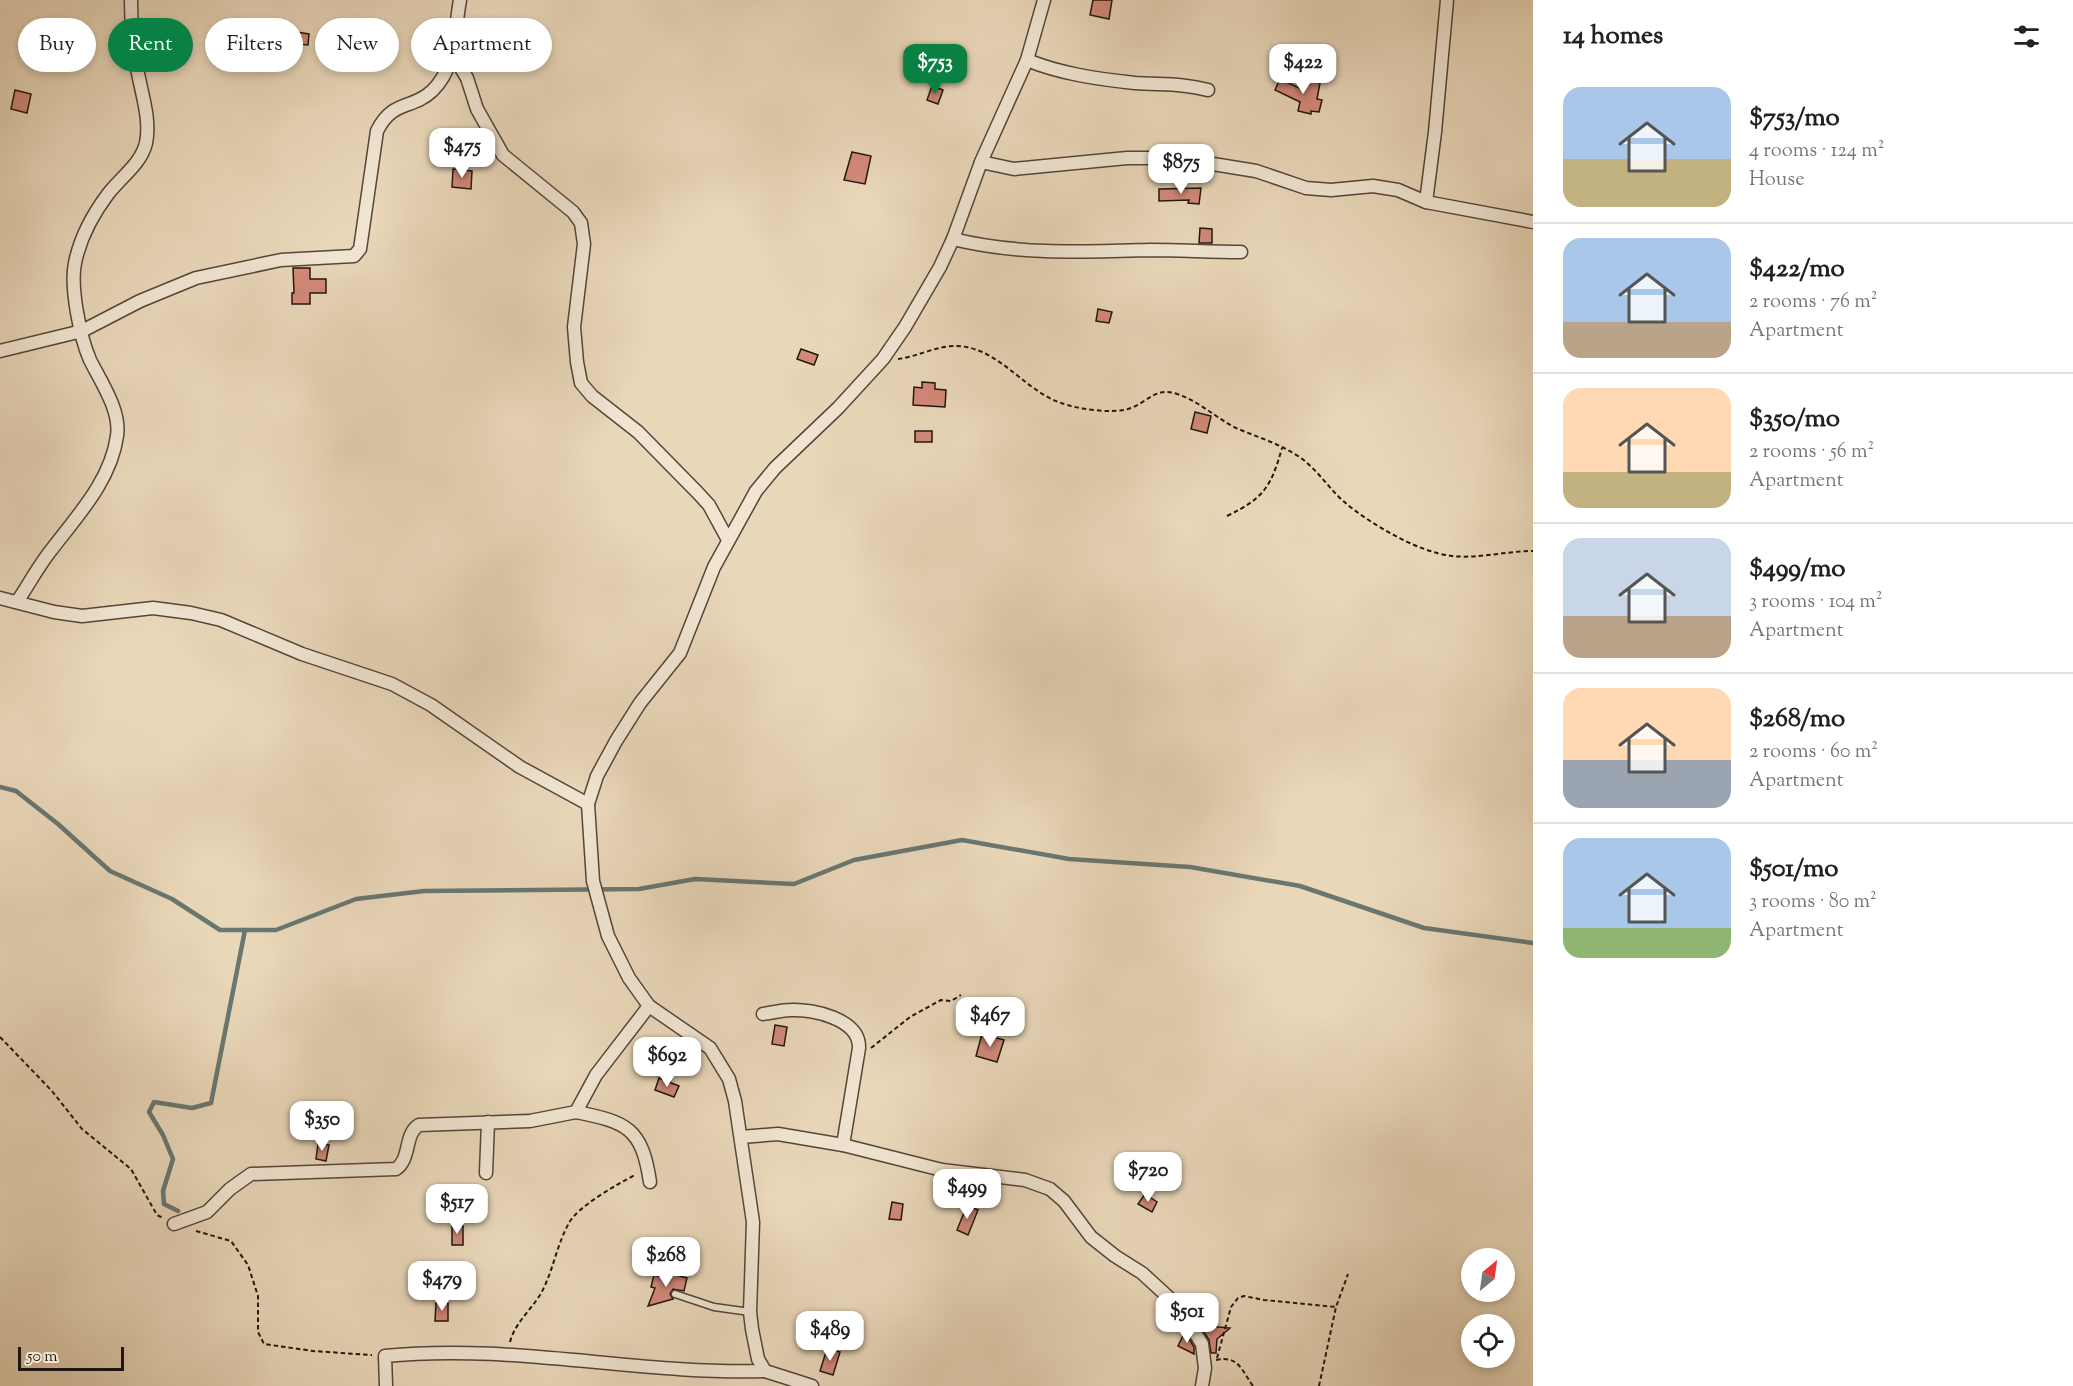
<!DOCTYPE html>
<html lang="en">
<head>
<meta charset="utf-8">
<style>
  :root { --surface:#fff; --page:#f2f2f2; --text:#222; --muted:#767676; --line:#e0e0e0; --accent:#0b8043 }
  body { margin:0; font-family:"Sorts Mill Goudy",serif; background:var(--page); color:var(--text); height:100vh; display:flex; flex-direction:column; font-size:22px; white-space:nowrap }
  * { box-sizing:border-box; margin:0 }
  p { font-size:20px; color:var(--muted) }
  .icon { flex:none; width:33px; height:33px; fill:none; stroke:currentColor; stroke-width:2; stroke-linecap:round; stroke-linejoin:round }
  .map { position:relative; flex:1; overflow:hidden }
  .details { display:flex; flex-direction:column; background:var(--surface); width:540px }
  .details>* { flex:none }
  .banner { position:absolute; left:18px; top:18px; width:570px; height:54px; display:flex; gap:12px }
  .needle { width:39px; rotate:29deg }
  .buttons { position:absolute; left:1461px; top:1248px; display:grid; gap:12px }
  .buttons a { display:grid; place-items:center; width:54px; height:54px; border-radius:50%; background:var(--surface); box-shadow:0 3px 9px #0003; font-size:30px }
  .scale { position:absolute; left:18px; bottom:15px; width:106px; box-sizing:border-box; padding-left:6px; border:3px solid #21150f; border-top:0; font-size:16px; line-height:21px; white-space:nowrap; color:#21150f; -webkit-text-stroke:4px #f1e5d2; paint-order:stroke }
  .price { position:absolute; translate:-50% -51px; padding:0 14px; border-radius:12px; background:#fff; color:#222; font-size:20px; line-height:39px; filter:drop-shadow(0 2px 3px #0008) }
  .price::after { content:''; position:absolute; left:50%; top:36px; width:18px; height:14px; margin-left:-9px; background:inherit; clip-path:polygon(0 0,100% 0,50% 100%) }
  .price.on { background:var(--accent); color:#fff }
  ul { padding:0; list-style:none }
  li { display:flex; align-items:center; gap:18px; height:150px; padding:0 30px }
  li+li { border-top:2px solid var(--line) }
  li span { display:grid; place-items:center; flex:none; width:168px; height:120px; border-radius:18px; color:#555 }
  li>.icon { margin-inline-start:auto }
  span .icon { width:72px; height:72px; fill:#fffc; stroke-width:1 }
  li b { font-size:26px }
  h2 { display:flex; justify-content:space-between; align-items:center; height:72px; padding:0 30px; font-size:26px }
  .tag { padding:0 21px; border-radius:27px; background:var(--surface); box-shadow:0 3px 9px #0003; font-size:21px; line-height:54px }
  .tag.on { background:var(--accent); color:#fff }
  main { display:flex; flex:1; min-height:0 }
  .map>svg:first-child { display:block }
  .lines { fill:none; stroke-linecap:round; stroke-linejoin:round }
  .stream { stroke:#687771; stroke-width:4.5 }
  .building { fill:#d38979; stroke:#21150f; stroke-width:1.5 }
  .service-casing { stroke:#53463a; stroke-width:9 }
  .minor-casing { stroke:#53463a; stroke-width:15 }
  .path { stroke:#21150f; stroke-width:2; stroke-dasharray:4.5 3; stroke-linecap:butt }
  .service { stroke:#f1e5d2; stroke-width:6 }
  .minor { stroke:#f1e5d2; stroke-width:12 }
</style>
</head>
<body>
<main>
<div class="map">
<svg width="1533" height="1386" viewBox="0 0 1533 1386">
  <rect width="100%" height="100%" fill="#e9d7b9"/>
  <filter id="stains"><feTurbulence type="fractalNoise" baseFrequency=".00333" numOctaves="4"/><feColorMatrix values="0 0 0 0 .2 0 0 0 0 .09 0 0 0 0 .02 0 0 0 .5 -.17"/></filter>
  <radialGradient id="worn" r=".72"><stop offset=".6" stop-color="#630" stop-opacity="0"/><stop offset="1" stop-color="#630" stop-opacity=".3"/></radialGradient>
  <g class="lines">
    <!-- stream -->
    <g class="stream">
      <path d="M0 787 16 791 58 824 110 871 172 899 220 930H276L356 899 424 891 639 889 695 879 794 884 854 860 962 840 1069 859 1190 867 1300 886 1424 928 1533 943"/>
      <path d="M178 1211 164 1204 163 1191 173 1159 163 1135 149 1112 154 1102 192 1108 211 1103 245 930"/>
    </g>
  </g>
  <!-- building -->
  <g class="building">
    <path d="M1093 0H1112L1109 19 1090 15Z"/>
    <path d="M289 31 309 34 308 45 287 43Z"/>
    <path d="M1280 79 1301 89 1303 79 1320 83 1317 99 1322 100 1319 112 1311 111V114L1298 111 1300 102 1275 90Z"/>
    <path d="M932 86 943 90 938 104 927 100Z"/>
    <path d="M15 90 31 94 27 113 11 109Z"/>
    <path d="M852 152 871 156 865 184 844 180Z"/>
    <path d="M453 169 472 171 471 189 452 187Z"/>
    <path d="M1201 188 1199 204 1188 203 1189 200 1159 201V189Z"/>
    <path d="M1200 228 1212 229V243H1199Z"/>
    <path d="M293 268H310V279H326V293H310V304H292V293H294Z"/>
    <path d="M1098 309 1112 312 1109 323 1096 321Z"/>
    <path d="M801 349 818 355 814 365 797 359Z"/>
    <path d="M922 382 935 383V389L946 390 945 407 913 405 914 387 922 388Z"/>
    <path d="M1195 412 1211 416 1207 433 1191 429Z"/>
    <rect x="915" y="431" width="17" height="11"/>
    <path d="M775 1025 787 1027 784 1046 772 1044Z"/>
    <path d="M982 1034 1004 1040 997 1062 976 1056Z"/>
    <path d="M659 1078 679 1086 674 1097 655 1090Z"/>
    <path d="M318 1144 329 1145 326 1161 316 1159Z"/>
    <path d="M1145 1194 1157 1202 1152 1212 1138 1204Z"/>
    <path d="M892 1202 903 1204 901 1220 889 1219Z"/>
    <path d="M967 1205 978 1210 968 1235 957 1230Z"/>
    <path d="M452 1225 463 1226V1245H452Z"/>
    <path d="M669 1273 687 1278 684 1291 673 1289 670 1294 673 1299 648 1306 655 1288 651 1287 654 1275 668 1279Z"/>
    <path d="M436 1303H448V1321H435Z"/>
    <path d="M1194 1309 1212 1318 1208 1326 1230 1328 1217 1339 1216 1353H1211L1209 1340 1192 1313Z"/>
    <path d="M1185 1332 1194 1347V1354L1178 1346Z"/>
    <path d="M827 1349 840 1352 833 1375 820 1371Z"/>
  </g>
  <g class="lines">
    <!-- service casing -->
    <g class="service-casing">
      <path id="service" d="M675 1294 714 1307 750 1312"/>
    </g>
    <!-- minor casing -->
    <g class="minor-casing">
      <g id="minor">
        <path d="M453 55 467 78 477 109 503 155 573 212 581 223 584 244 574 327 577 362 581 383 592 396 638 432 697 492 709 505 728 540"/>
        <path d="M1027 60C1061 74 1098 79 1135 83 1160 85 1183 83 1208 90"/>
        <path d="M981 162 1014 169 1127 158H1176L1256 171 1306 188 1331 190 1373 186 1398 190 1426 202 1533 222"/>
        <path d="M1426 202 1435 132 1447 0"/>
        <path d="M953 239C1018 255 1083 252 1149 250 1180 250 1210 252 1241 252"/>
        <path d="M0 351 82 331 140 301 196 278 281 260 354 256 360 249 377 131C393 99 412 110 432 91 457 67 454 32 460 0"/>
        <path d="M0 598 54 612 82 616 153 608 191 613 221 620 302 654 392 684 431 705 520 767 588 804"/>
        <path d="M17 602C29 584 39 565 52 549 78 515 111 480 117 436 121 411 101 382 90 360 80 337 70 287 75 263 80 238 93 214 108 194 121 177 141 164 146 143 151 119 141 92 137 68 133 45 131 23 131 0"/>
        <path d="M763 1014C772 1013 782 1010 791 1010 813 1009 860 1019 859 1048L843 1145"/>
        <path d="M576 1112C627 1122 642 1128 650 1182"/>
        <path d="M741 1137 778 1134 843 1145 942 1170 1025 1180 1050 1189 1064 1201 1091 1237 1115 1256 1142 1273 1178 1306 1202 1344 1205 1368 1202 1386"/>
        <path d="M486 1173 488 1122"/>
        <path d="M174 1224 207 1212 230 1189 251 1174 396 1169C411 1159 404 1134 419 1125L530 1121 576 1112 596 1075 649 1006"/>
        <path d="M386 1386 385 1356C512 1343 639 1375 765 1371"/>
        <path d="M812 1386 765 1371 758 1359 752 1329 750 1312 753 1222 735 1101 729 1079 710 1048 649 1006 629 978 608 936 593 881 588 804 597 776 616 741 640 703 680 653 714 567 756 491 775 468 838 408 883 359 905 327 940 267 953 239 981 162 1027 60 1044 0"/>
      </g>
    </g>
    <!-- path -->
    <g class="path">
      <path d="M898 359C916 357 936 346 955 346 998 346 1023 390 1061 403 1077 409 1112 414 1128 409 1148 403 1155 386 1177 394 1199 401 1216 418 1236 428 1257 437 1278 443 1298 456 1316 468 1327 486 1343 501 1369 523 1417 552 1452 556 1478 559 1506 551 1533 551"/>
      <path d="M1227 516C1264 498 1271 487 1282 448"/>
      <path d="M0 1037 52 1091 82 1129 131 1169 157 1215 163 1218"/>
      <path d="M871 1048 910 1017 941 1000 951 1001 961 995"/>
      <path d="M196 1231 231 1241 248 1265 258 1296V1332L264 1344 313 1351 372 1355"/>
      <path d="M510 1342C515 1323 530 1311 540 1295 553 1273 556 1246 569 1223 578 1206 618 1184 635 1175"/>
      <path d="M1217 1358 1231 1307 1238 1298 1244 1296 1264 1300 1336 1307 1348 1274"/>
      <path d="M1216 1360C1239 1355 1242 1371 1253 1386"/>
      <path d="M1319 1386 1336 1307"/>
    </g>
    <!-- service -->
    <use href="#service" class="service"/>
    <!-- minor -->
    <use href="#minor" class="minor"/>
  </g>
  <rect width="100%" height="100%" filter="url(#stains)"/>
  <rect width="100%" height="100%" fill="url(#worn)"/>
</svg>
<div class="buttons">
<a><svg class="needle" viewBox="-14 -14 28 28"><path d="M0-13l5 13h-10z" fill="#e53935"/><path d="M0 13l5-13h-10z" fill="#767676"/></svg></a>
<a><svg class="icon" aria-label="locate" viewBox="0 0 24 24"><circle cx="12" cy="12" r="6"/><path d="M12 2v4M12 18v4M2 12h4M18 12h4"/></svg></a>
</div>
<div class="scale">50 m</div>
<b class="price on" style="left:935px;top:95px">$753</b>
<b class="price" style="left:1303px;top:95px">$422</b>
<b class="price" style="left:462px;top:179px">$475</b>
<b class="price" style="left:1181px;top:195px">$875</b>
<b class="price" style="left:990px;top:1048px">$467</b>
<b class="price" style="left:667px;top:1088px">$692</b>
<b class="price" style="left:322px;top:1152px">$350</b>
<b class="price" style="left:1148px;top:1203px">$720</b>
<b class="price" style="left:967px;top:1220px">$499</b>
<b class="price" style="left:457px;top:1235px">$517</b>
<b class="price" style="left:666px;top:1288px">$268</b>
<b class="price" style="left:442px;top:1312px">$479</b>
<b class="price" style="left:1187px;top:1344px">$501</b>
<b class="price" style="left:830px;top:1362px">$489</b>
<div class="banner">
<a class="tag">Buy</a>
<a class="tag on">Rent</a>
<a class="tag">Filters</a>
<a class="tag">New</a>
<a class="tag">Apartment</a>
</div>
</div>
<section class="details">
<h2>14 homes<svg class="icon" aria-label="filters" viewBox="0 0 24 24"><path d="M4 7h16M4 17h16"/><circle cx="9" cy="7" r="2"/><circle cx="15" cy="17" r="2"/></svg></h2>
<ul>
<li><span style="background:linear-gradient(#a9c7e8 60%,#c2b280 0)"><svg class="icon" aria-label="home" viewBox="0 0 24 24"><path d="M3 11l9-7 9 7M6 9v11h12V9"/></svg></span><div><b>$753/mo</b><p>4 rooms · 124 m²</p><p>House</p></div></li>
<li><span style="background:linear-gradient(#a9c7e8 70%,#b9a48a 0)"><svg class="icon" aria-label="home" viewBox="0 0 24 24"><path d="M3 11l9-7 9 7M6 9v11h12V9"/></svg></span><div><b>$422/mo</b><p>2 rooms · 76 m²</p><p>Apartment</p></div></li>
<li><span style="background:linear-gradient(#ffd9b3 70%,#c2b280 0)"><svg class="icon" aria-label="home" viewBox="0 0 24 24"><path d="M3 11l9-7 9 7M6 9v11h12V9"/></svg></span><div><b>$350/mo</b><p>2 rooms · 56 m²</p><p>Apartment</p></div></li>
<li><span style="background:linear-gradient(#c9d6e8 65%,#b9a48a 0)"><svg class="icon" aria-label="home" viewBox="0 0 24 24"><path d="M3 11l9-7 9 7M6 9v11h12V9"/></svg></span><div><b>$499/mo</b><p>3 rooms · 104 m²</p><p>Apartment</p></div></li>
<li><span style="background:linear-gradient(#ffd9b3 60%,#9aa5b1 0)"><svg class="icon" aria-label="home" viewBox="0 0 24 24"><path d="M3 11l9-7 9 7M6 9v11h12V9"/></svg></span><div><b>$268/mo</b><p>2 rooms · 60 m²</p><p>Apartment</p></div></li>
<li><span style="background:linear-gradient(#a9c7e8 75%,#8fb573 0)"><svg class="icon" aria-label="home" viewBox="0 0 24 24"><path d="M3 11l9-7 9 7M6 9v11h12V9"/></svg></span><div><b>$501/mo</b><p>3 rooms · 80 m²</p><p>Apartment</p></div></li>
</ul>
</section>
</main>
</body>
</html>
